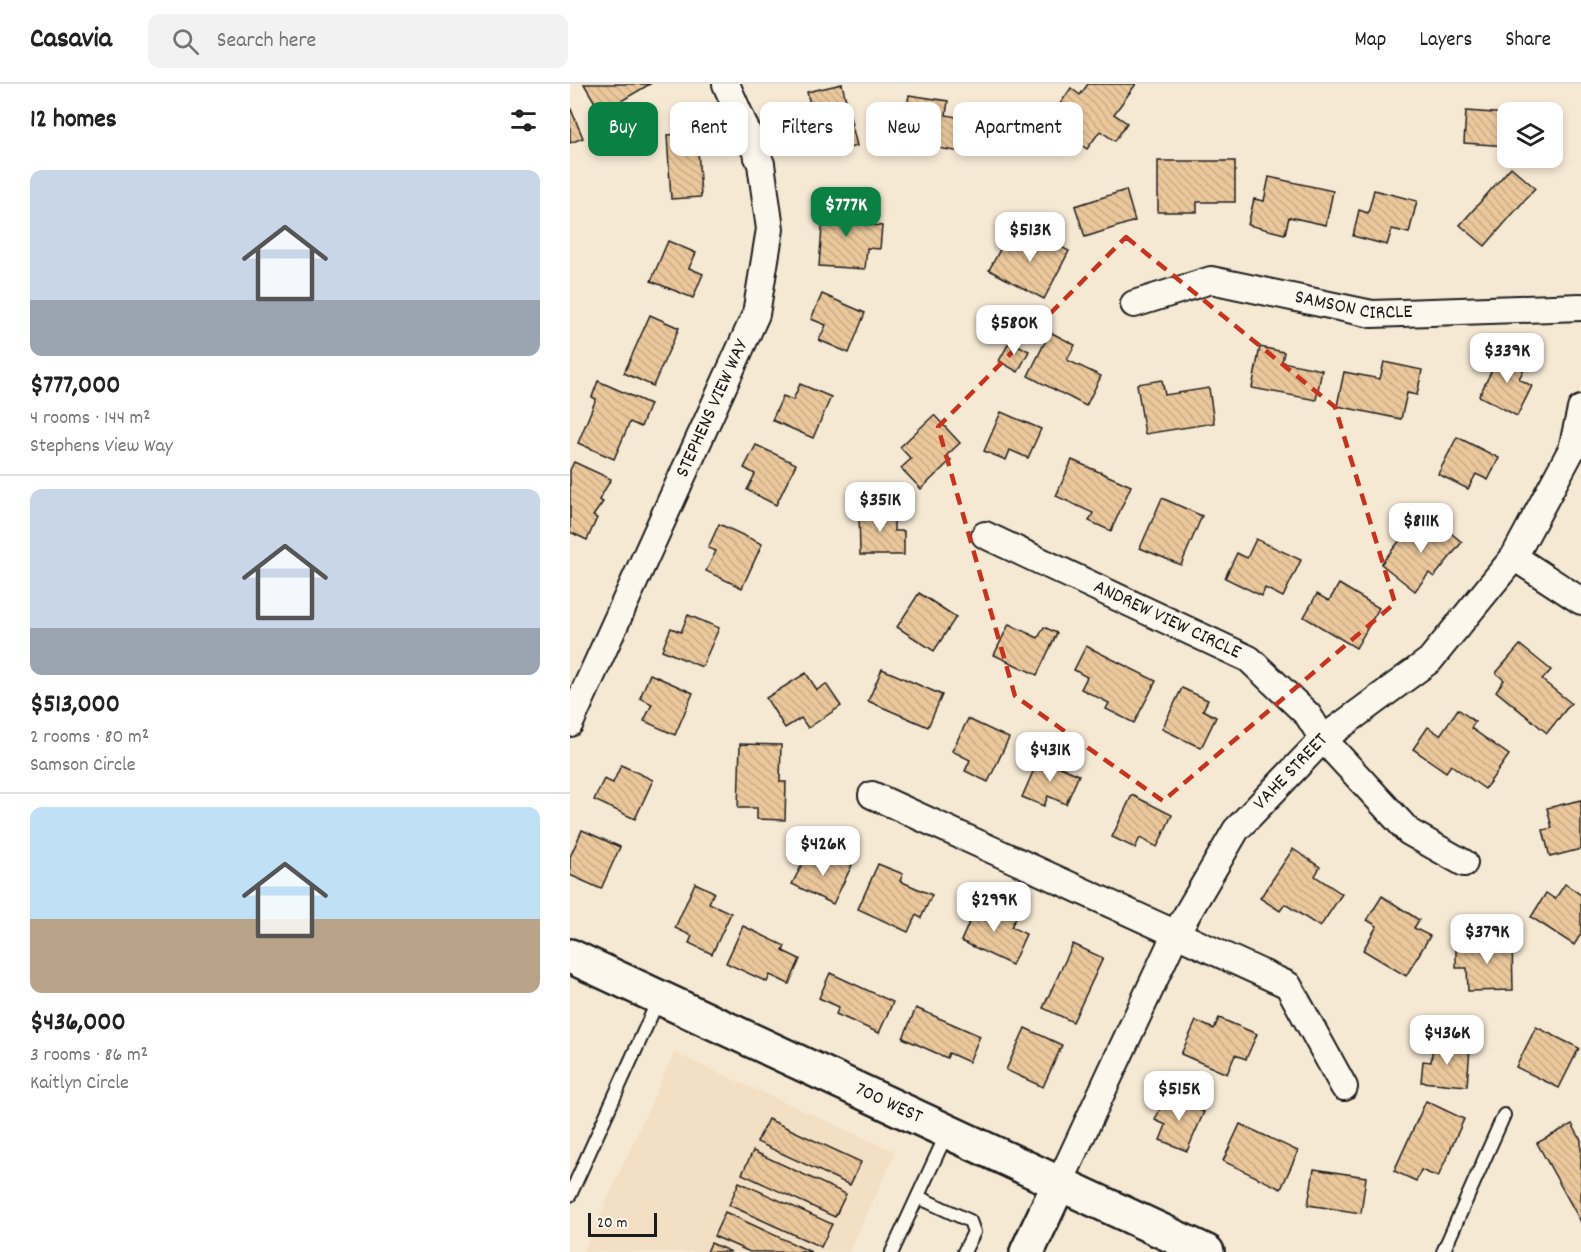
<!DOCTYPE html>
<html lang="en">
<head>
<meta charset="utf-8">
<style>
  :root { --surface:#fff; --page:#f2f2f2; --text:#222; --muted:#767676; --line:#e0e0e0; --accent:#0b8043 }
  body { margin:0; font-family:Dekko,sans-serif; background:var(--page); color:var(--text); height:100vh; display:flex; flex-direction:column; font-size:22px; white-space:nowrap }
  * { box-sizing:border-box; margin:0 }
  p { font-size:20px; color:var(--muted) }
  .icon { flex:none; width:33px; height:33px; fill:none; stroke:currentColor; stroke-width:2; stroke-linecap:round; stroke-linejoin:round }
  .map { position:relative; flex:1; overflow:hidden }
  .panel { display:flex; flex-direction:column; background:var(--surface); width:570px }
  .panel>* { flex:none }
  .banner { position:absolute; left:18px; top:18px; width:570px; height:54px; display:flex; gap:12px }
  .tools { position:absolute; left:927px; top:18px; display:grid; gap:12px }
  .tools a { display:grid; place-items:center; width:66px; height:66px; border-radius:12px; background:var(--surface); box-shadow:0 3px 9px #0003; font-size:30px }
  .scale { position:absolute; left:18px; bottom:15px; width:69px; box-sizing:border-box; padding-left:6px; border:3px solid #1c1c1c; border-top:0; font-size:16px; line-height:21px; white-space:nowrap; color:#1c1c1c; -webkit-text-stroke:4px #fbf7ec; paint-order:stroke }
  .price { position:absolute; translate:-50% -51px; padding:0 14px; border-radius:12px; background:#fff; color:#222; font-size:20px; line-height:39px; filter:drop-shadow(0 2px 3px #0008) }
  .price::after { content:''; position:absolute; left:50%; top:36px; width:18px; height:14px; margin-left:-9px; background:inherit; clip-path:polygon(0 0,100% 0,50% 100%) }
  .price.active { background:var(--accent); color:#fff }
  ul { padding:0; list-style:none }
  li { display:grid; align-content:center; gap:12px; height:318px; padding:0 30px }
  li+li { border-top:2px solid var(--line) }
  li span { display:grid; place-items:center; height:186px; border-radius:12px; color:#555 }
  li>.icon { margin-inline-start:auto }
  span .icon { width:108px; height:108px; fill:#fffc; stroke-width:1 }
  li b { font-size:26px }
  h2 { display:flex; justify-content:space-between; align-items:center; height:72px; padding:0 30px; font-size:26px }
  .chip { padding:0 21px; border-radius:12px; background:var(--surface); box-shadow:0 3px 9px #0003; font-size:21px; line-height:54px }
  .chip.active { background:var(--accent); color:#fff }
  header { display:flex; align-items:center; gap:36px; box-sizing:border-box; height:84px; padding:0 30px; background:var(--surface); border-bottom:2px solid var(--line) }
  header strong { font-size:28px }
  nav { display:flex; gap:33px; margin-inline-start:auto; font-size:21px }
  .search { width:420px; height:54px; background:var(--page); display:flex; align-items:center; gap:15px; box-sizing:border-box; padding:0 21px; border-radius:12px; color:var(--muted); font-size:22px }
  main { display:flex; flex:1; min-height:0 }
  .map>svg:first-child { display:block }
  .built { fill:#f3dfc3 }
  .building { fill:url(#building-back-hatch); stroke:#1c1c1c; stroke-width:1.5 }
  .lines { fill:none; stroke-linecap:round; stroke-linejoin:round }
  .lane-casing { stroke:#1c1c1c; stroke-width:16 }
  .street-casing { stroke:#1c1c1c; stroke-width:30 }
  .secondary-casing { stroke:#1c1c1c; stroke-width:38 }
  .lane { stroke:#fbf7ec; stroke-width:12 }
  .street { stroke:#fbf7ec; stroke-width:26 }
  .secondary { stroke:#fbf7ec; stroke-width:33 }
  .marked { fill:none; stroke:#c8321e; stroke-width:4.5; stroke-dasharray:12 8; stroke-linejoin:round }
  .labels { text-anchor:middle; dominant-baseline:central; stroke-width:4.5; stroke-linejoin:round; paint-order:stroke }
  .street-label { font-size:20px; fill:#1c1c1c; stroke:#fbf7ec }
</style>
</head>
<body>
<header>
<strong>Casavia</strong>
<div class="search"><svg class="icon" aria-label="search" viewBox="0 0 24 24"><circle cx="10" cy="10" r="6"/><path d="M15 15l6 6"/></svg>Search here</div>
<nav><a>Map</a><a>Layers</a><a>Share</a></nav>
</header>
<main>
<section class="panel">
<h2>12 homes<svg class="icon" aria-label="filters" viewBox="0 0 24 24"><path d="M4 7h16M4 17h16"/><circle cx="9" cy="7" r="2"/><circle cx="15" cy="17" r="2"/></svg></h2>
<ul>
<li><span style="background:linear-gradient(#c9d6e8 70%,#9aa5b1 0)"><svg class="icon" aria-label="home" viewBox="0 0 24 24"><path d="M3 11l9-7 9 7M6 9v11h12V9"/></svg></span><div><b>$777,000</b><p>4 rooms · 144 m²</p><p>Stephens View Way</p></div></li>
<li><span style="background:linear-gradient(#c9d6e8 75%,#9aa5b1 0)"><svg class="icon" aria-label="home" viewBox="0 0 24 24"><path d="M3 11l9-7 9 7M6 9v11h12V9"/></svg></span><div><b>$513,000</b><p>2 rooms · 80 m²</p><p>Samson Circle</p></div></li>
<li><span style="background:linear-gradient(#bfe0f5 60%,#b9a48a 0)"><svg class="icon" aria-label="home" viewBox="0 0 24 24"><path d="M3 11l9-7 9 7M6 9v11h12V9"/></svg></span><div><b>$436,000</b><p>3 rooms · 86 m²</p><p>Kaitlyn Circle</p></div></li>
</ul>
</section>
<div class="map">
<svg width="1011" height="1168" viewBox="0 0 1011 1168">
  <defs>
    <pattern id="building-back-hatch" width="6" height="6" patternUnits="userSpaceOnUse" patternTransform="scale(1.5)"><rect width="6" height="6" fill="#ebc89c"/><path d="M-1 5l2 2M0 0l6 6M5-1l2 2" fill="none" stroke="#c9ab86"/></pattern>
  </defs>
  <rect width="100%" height="100%" fill="#f6e9d4"/>
  <filter id="ink" filterUnits="userSpaceOnUse"><feTurbulence type="fractalNoise" baseFrequency=".0167" numOctaves="2"/><feDisplacementMap in="SourceGraphic" scale="12" xChannelSelector="R" yChannelSelector="G"/><feConvolveMatrix kernelMatrix="1 2 1 2 8 2 1 2 1" color-interpolation-filters="sRGB"/></filter>
  <g filter="url(#ink)">
    <!-- built -->
    <path class="built" d="M104 969 326 1068 279 1168H13Z"/>
    <!-- building -->
    <g class="building">
      <path d="M14 0H80L31 29Z"/>
      <path d="M272 0 287 62 252 70 237 8Z"/>
      <path d="M518 0H566L544 30 557 39 545 57 530 47 517 65 478 37 501 4 510 11Z"/>
      <path d="M339 11 378 17 376 31 397 35 391 68 344 60 347 42 334 40Z"/>
      <path d="M0 23 13 54 0 59Z"/>
      <path d="M896 27 938 30V62L894 59Z"/>
      <path d="M127 49 131 113 101 115 97 51Z"/>
      <path d="M588 77H665V118H627V128H588Z"/>
      <path d="M941 83 965 104 915 162 890 141Z"/>
      <path d="M699 93 763 107 756 141 719 133 715 150 678 141 684 115 694 117Z"/>
      <path d="M556 106 565 137 515 153 505 122Z"/>
      <path d="M804 106 847 117 839 149 822 145 817 161 783 152 789 126 798 129Z"/>
      <path d="M254 119 285 122 283 139 312 142 310 165 297 164 295 185 249 182Z"/>
      <path d="M458 146 499 167 474 215 419 186 438 151 451 158Z"/>
      <path d="M98 157 126 169 119 184 133 190 123 214 81 197Z"/>
      <path d="M252 210 295 229 279 269 249 256 256 241 241 235Z"/>
      <path d="M80 231 109 244 83 302 54 289Z"/>
      <path d="M480 248 505 261 497 276 531 292 516 322 458 292Z"/>
      <path d="M440 257 459 267 448 288 429 277Z"/>
      <path d="M690 263 714 268 712 278 752 286 746 316 682 304Z"/>
      <path d="M932 266 957 279 949 295 962 302 947 332 909 312Z"/>
      <path d="M814 278 852 286 847 311 837 309 831 335 767 322 774 288 810 295Z"/>
      <path d="M592 296 595 311 639 304 644 339 575 350 567 300Z"/>
      <path d="M28 297 80 320 71 343 60 338 44 375 8 359 26 315 22 313Z"/>
      <path d="M230 300 261 313 243 354 202 336 213 312 223 316Z"/>
      <path d="M431 328 471 345 458 374 440 366 436 376 414 367Z"/>
      <path d="M364 331 390 359 376 372 381 376 351 405 331 384 341 375 330 363Z"/>
      <path d="M887 353 929 374 918 396 906 390 898 405 868 390Z"/>
      <path d="M186 361 226 380 206 421 177 406 185 390 174 384Z"/>
      <path d="M502 376 561 402 541 447 519 437 523 429 486 412Z"/>
      <path d="M4 378 41 395 29 416 33 418 23 432 27 434 17 456 0 448V386Z"/>
      <path d="M592 414 632 432 611 481 570 464Z"/>
      <path d="M289 424H324V447H334V471H290Z"/>
      <path d="M862 434 892 458 864 493 859 489 845 507 811 480 839 445 848 451Z"/>
      <path d="M149 440 192 460 172 504 136 487 146 467 138 464Z"/>
      <path d="M686 455 731 476 713 513 695 504 692 512 655 494 667 469 677 474Z"/>
      <path d="M769 500 809 524 786 564 734 533 747 510 759 517Z"/>
      <path d="M349 509 386 533 364 567 327 543Z"/>
      <path d="M118 531 149 544 132 583 92 566 101 544 111 548Z"/>
      <path d="M439 540 468 554 474 543 487 549 467 591 424 571Z"/>
      <path d="M950 561 981 586 972 596 1001 619 977 649 926 607 934 596 926 589Z"/>
      <path d="M516 562 586 597 564 639 536 625 539 619 511 605 517 593 504 586Z"/>
      <path d="M312 585 372 611 358 643 298 617Z"/>
      <path d="M236 589 247 606 256 600 271 622 238 644 231 634 215 644 196 614Z"/>
      <path d="M80 590 123 609 105 651 74 637 82 620 70 614Z"/>
      <path d="M612 604 638 616 633 626 646 633 631 664 592 645Z"/>
      <path d="M888 625 905 638 901 644 939 671 915 705 881 681 876 688 843 665 858 643 870 651Z"/>
      <path d="M398 635 439 654 418 698 395 687 400 676 382 667Z"/>
      <path d="M170 660 211 661 210 698H216L215 736 187 735V724H168Z"/>
      <path d="M469 674 509 691 496 720 478 712 474 722 452 713Z"/>
      <path d="M51 681 83 696 65 735 24 716 34 695 43 699Z"/>
      <path d="M562 711 602 731 587 763 570 754 565 764 542 753Z"/>
      <path d="M1011 716V765L980 773 973 746 982 744 977 724Z"/>
      <path d="M12 746 50 763 31 805 0 791V773Z"/>
      <path d="M723 765 750 783 745 792 772 810 750 843 715 820 710 827 690 814Z"/>
      <path d="M258 769 282 781 263 820 222 800 236 773 252 781Z"/>
      <path d="M308 780 333 790 330 797 362 811 351 834 346 831 338 848 288 825Z"/>
      <path d="M125 799 144 808 139 819 161 829 142 870 119 859 122 852 105 844Z"/>
      <path d="M995 800 1011 811V850L1004 861 961 833 976 809 985 815Z"/>
      <path d="M812 812 849 836 844 844 860 852 836 892 793 866 807 842 797 836Z"/>
      <path d="M409 816 446 833 441 843 456 850 442 881 391 857Z"/>
      <path d="M173 842 215 862 213 867 230 875 219 900 200 891 197 898 156 879Z"/>
      <path d="M942 858 943 906 898 907 897 884H886V860Z"/>
      <path d="M503 860 533 874 503 938 473 924Z"/>
      <path d="M260 889 323 918 309 949 266 930 269 923 249 914Z"/>
      <path d="M346 924 410 952 399 978 379 969 377 974 333 954Z"/>
      <path d="M649 934 687 950 676 975 665 971 657 990 611 970 626 937 644 945Z"/>
      <path d="M966 943 1009 964 989 1004 946 983Z"/>
      <path d="M455 944 492 961 473 1003 436 986Z"/>
      <path d="M863 961 900 964 897 1002 851 998 853 977 861 978Z"/>
      <path d="M596 1011 634 1028 617 1067 590 1056 596 1041 585 1036Z"/>
      <path d="M856 1017 894 1035 868 1093 851 1086 846 1097 824 1087Z"/>
      <path d="M198 1035 291 1078 280 1101 187 1058Z"/>
      <path d="M670 1040 728 1067 711 1105 653 1077Z"/>
      <path d="M1002 1040 1011 1056V1138L967 1059Z"/>
      <path d="M183 1067 276 1110 265 1133 172 1090Z"/>
      <path d="M744 1085 796 1093 791 1129 738 1121Z"/>
      <path d="M169 1098 262 1140 251 1163 159 1121Z"/>
      <path d="M155 1128 241 1168H180L144 1152Z"/>
      <path d="M141 1159 161 1168H137Z"/>
    </g>
    <g class="lines">
      <!-- lane casing -->
      <g class="lane-casing">
        <g id="lane">
          <path d="M0 1111 89 914"/>
          <path d="M348 1113 400 1137 404 1148 394 1168"/>
          <path d="M322 1168 377 1049"/>
          <path d="M873 1168 934 1031"/>
        </g>
      </g>
      <!-- street casing -->
      <g class="street-casing">
        <g id="street">
          <path id="s1" d="M564 220 641 196 802 230 1011 223"/>
          <path id="s2" d="M415 451 679 575 738 631 753 655 839 748 894 779"/>
          <path d="M944 473 1011 517"/>
          <path id="s3" d="M0 639 186 230 200 145 191 80 156 0"/>
          <path d="M302 711 718 901 774 1003"/>
          <path id="s4" d="M489 1100 606 849 666 746 753 655 860 576 944 473 1002 365 1011 325"/>
        </g>
      </g>
      <!-- secondary casing -->
      <g class="secondary-casing">
        <g id="secondary">
          <path id="s5" d="M0 872 637 1168"/>
          <path d="M457 1168 489 1100"/>
        </g>
      </g>
      <!-- lane -->
      <use href="#lane" class="lane"/>
      <!-- street -->
      <use href="#street" class="street"/>
      <!-- secondary -->
      <use href="#secondary" class="secondary"/>
    </g>
  </g>
  <!-- marked area -->
  <path class="marked" d="M556 153 765 323 825 519 593 717 445 612 368 343Z"/>
  <g class="labels">
    <!-- street labels -->
    <g class="street-label">
      <text stroke="none"><textPath href="#s1" startOffset="226">SAMSON CIRCLE</textPath></text>
      <text stroke="none"><textPath href="#s3" startOffset="345">STEPHENS VIEW WAY</textPath></text>
      <text stroke="none"><textPath href="#s2" startOffset="201">ANDREW VIEW CIRCLE</textPath></text>
      <text stroke="none"><textPath href="#s4" startOffset="476">VAHE STREET</textPath></text>
      <text stroke="none"><textPath href="#s5" startOffset="351">700 WEST</textPath></text>
    </g>
  </g>
</svg>
<div class="tools">
<a><svg class="icon" aria-label="layers" viewBox="0 0 24 24"><path d="M12 4l9 5-9 5-9-5zM3 14l9 5 9-5"/></svg></a>
</div>
<div class="scale">20 m</div>
<b class="price active" style="left:276px;top:154px">$777K</b>
<b class="price" style="left:460px;top:179px">$513K</b>
<b class="price" style="left:444px;top:272px">$580K</b>
<b class="price" style="left:937px;top:300px">$339K</b>
<b class="price" style="left:310px;top:449px">$351K</b>
<b class="price" style="left:851px;top:470px">$811K</b>
<b class="price" style="left:480px;top:699px">$431K</b>
<b class="price" style="left:253px;top:793px">$426K</b>
<b class="price" style="left:424px;top:849px">$299K</b>
<b class="price" style="left:917px;top:881px">$379K</b>
<b class="price" style="left:877px;top:982px">$436K</b>
<b class="price" style="left:609px;top:1038px">$515K</b>
<div class="banner">
<a class="chip active">Buy</a>
<a class="chip">Rent</a>
<a class="chip">Filters</a>
<a class="chip">New</a>
<a class="chip">Apartment</a>
</div>
</div>
</main>
</body>
</html>
